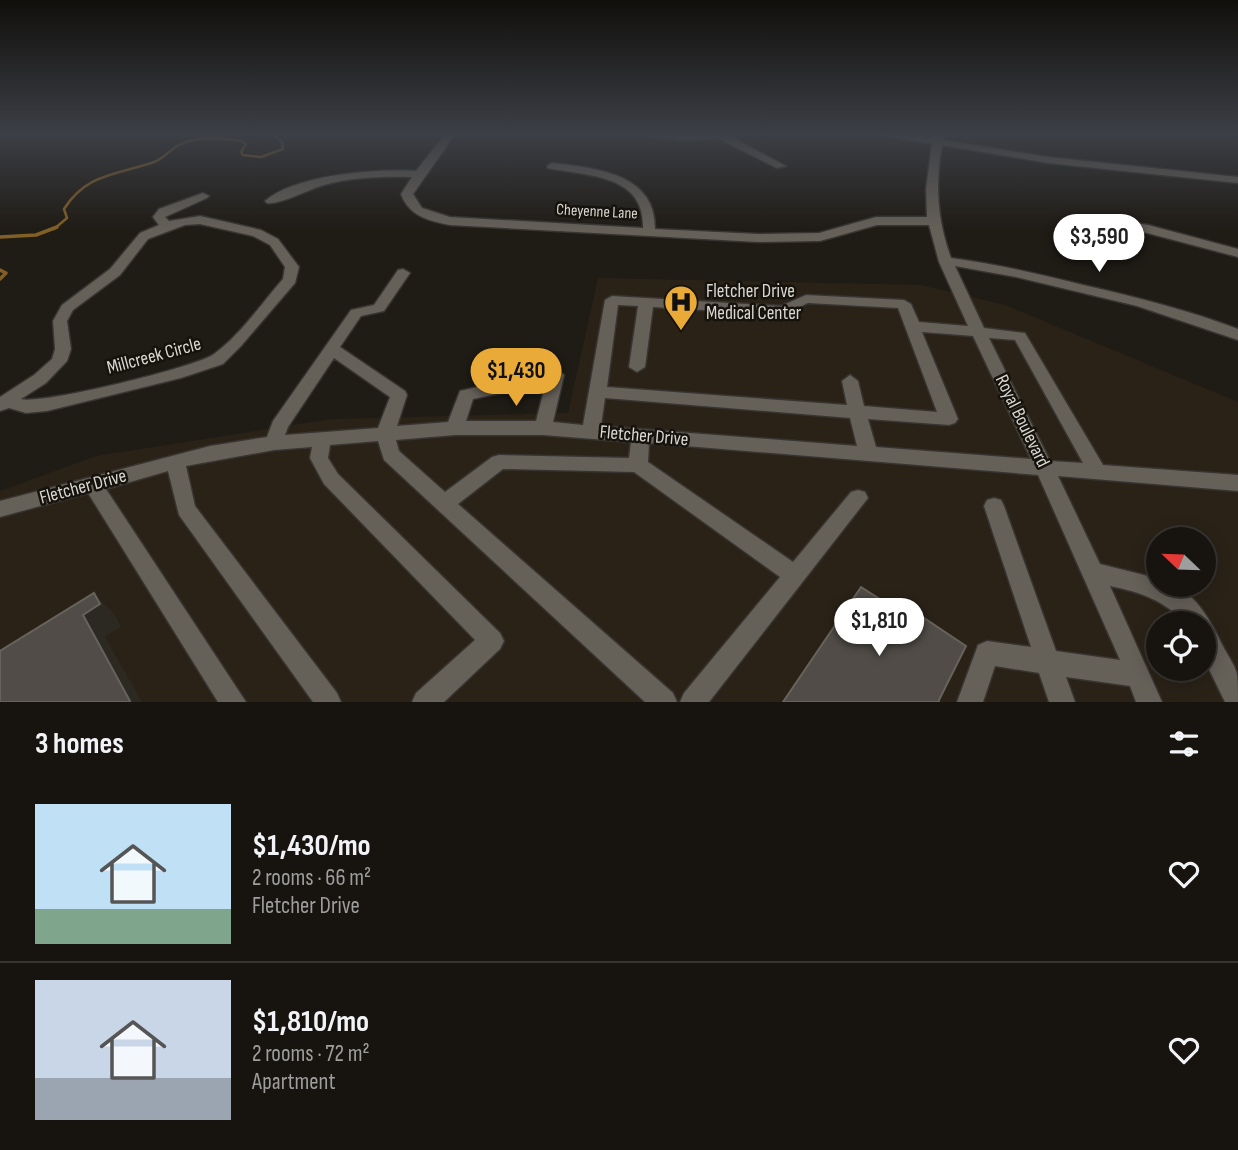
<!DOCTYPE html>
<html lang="en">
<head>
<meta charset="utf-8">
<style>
  :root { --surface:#171410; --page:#201d19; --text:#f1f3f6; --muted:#9e9e9f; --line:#363330; --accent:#e9aa38 }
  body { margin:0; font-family:"Sofia Sans Condensed",sans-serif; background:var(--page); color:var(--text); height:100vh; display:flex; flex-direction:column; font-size:26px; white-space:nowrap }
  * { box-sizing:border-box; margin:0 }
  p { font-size:23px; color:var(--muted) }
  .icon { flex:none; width:38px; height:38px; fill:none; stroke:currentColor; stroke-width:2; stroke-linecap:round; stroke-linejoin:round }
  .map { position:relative; height:702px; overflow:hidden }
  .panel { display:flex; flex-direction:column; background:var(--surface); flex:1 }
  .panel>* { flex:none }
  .needle { width:46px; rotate:293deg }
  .fabs { position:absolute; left:1146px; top:527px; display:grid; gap:14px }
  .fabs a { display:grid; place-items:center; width:70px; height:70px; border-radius:50%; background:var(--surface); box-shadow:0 4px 18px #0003,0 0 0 2px var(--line); font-size:35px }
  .price { position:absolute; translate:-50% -60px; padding:0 16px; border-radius:24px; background:#fff; color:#222; font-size:23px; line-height:46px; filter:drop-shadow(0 2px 4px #0008) }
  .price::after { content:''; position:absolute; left:50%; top:42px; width:21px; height:16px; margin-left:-10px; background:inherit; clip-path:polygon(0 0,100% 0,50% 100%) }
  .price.selected { background:var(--accent); color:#111 }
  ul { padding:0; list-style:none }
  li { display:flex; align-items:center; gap:21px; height:175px; padding:0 35px }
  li+li { border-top:2px solid var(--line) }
  li span { display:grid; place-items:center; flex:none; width:196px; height:140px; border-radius:0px; color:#555 }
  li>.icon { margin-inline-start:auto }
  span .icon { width:84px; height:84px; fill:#fffc; stroke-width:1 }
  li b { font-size:30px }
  h2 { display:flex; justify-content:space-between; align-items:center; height:84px; padding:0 35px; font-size:30px }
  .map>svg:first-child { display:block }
  .built { fill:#2a2217; fill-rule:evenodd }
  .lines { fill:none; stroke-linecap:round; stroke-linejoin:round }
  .stream-far1 { stroke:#815f25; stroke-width:2.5 }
  .stream { stroke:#815f25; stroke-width:3.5 }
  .minor-casing { stroke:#373431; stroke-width:3 }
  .minor { fill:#656058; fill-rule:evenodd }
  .shaded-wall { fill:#2c2822 }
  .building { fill:#514c47; stroke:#66625c; stroke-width:2 }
  .labels { text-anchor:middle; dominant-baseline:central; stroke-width:5; stroke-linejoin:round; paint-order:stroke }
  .far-street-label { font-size:16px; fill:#dad7d2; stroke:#16120c }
  .poi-label { font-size:19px; fill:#dad7d2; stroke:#16120c; text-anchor:start }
  .street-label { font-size:19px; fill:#dad7d2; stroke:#16120c }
</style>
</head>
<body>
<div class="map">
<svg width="1238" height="702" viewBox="0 0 1238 702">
  <rect width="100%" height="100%" fill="#1f1b15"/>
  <!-- built -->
  <path class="built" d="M598 278 921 285 1005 305 1238 402V702H0V491L96 456 332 419 568 413ZM1158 539H1204V584H1158ZM1158 623H1204V668H1158Z"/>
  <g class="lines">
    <!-- stream-far1 -->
    <path class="stream-far1" d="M54 229 67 218 64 209C87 173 117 175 154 162 165 158 171 148 181 144 198 136 224 138 241 141L246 144 241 152 243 155 261 157 283 149 282 142 275 137 279 133"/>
    <!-- stream -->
    <g class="stream">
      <path d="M0 237 36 235 57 227"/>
      <path d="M0 270 6 273 0 279"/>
    </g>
    <!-- minor casing -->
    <g class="minor-casing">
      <g id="minor">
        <path d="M446 133H456L413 194 422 208 450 217 643 228C645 174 587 176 548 168L547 166 552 163C595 168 656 173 655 229L758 234 819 233 876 217H927L926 189 932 144 885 136 880 133H901L933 138 934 133H944L943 140 1048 157 1238 177V183L1048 163 942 145C935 185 937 219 951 258 996 264 1039 274 1083 285 1136 297 1188 310 1238 329V340L1137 306 1016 277 955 266 984 328 1025 333 1103 465 1238 475V491L1058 476 1100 564 1152 577 1158 579V584C1195 584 1211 623 1225 650 1229 657 1235 666 1237 674 1238 682 1238 694 1238 702H1225L1204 659V623H1184C1165 600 1139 592 1110 586L1162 702H1136L1130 686 1066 677 1075 702H1049L1039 673 995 666 983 702H957L978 645 987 641 1031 647 984 506 987 500 994 498 1001 500 1004 506 1056 651 1120 660 1038 475 649 443 648 462 793 562 851 492 858 490 865 492 868 498 709 702H680L684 693 780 577 634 472 503 469 458 504 673 693 677 702H645L384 460 378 441 330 445 328 458 338 474 500 633 504 641 500 649 444 702H412L416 693 475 640 324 484 310 458 312 447 274 450 186 466 195 506 337 693 341 702H313L179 515 168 471 106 489 246 702H218L88 493 0 517V501L210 446 267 437 273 421 351 310 374 305 398 270 403 269 410 273 384 311 361 316 340 347 405 391 407 395 397 426 448 422 460 391 556 369 564 375 553 422 583 425 605 300 612 296 781 306 806 295 904 300 911 304 919 322 968 326 939 262 929 225H877L820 241 758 242 450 225C429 221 409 216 401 194L412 177C382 176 352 177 324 185 309 189 280 205 267 203L265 201C297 174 376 169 416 171ZM808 303 898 308 937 412 864 406 858 381 850 375 842 381 847 405 607 387 618 305 638 306 629 367 637 372 645 367 653 307 783 315ZM922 332 973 336 1031 459 876 447 868 419 949 425 955 423 958 419ZM989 338 1015 340 1083 463 1050 461ZM334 358 390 397 378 428 285 435 288 427ZM546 383 536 421H466L473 399ZM605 398 850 418 857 446 601 426ZM455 435H543L631 442 629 458 499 455 492 457 445 492 399 451 396 440Z"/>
        <path d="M641 133 686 135 738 133 729 136 786 166 777 168 717 138 686 141 646 136Z"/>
        <path d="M203 193 209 196 207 198 165 217 169 221 200 216 261 230 278 239 299 267 295 283 241 346 223 364 181 378 47 411 26 413 9 408 0 411V397L34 375 52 359 55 349 53 321 62 305 110 269 140 233 159 225 153 217 159 209ZM200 224 253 236 270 245 285 267 283 279C261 304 241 334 214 354 197 367 40 405 21 399L46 383 67 361 71 349 67 321 73 310 120 275 148 239 185 225Z"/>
        <path d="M1103 218 1148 225 1238 249V257L1147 233 1099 225 1097 222Z"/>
      </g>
    </g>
    <!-- minor -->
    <use href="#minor" class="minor"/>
  </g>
  <!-- shaded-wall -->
  <path class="shaded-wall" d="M94 593 115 615 121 627 105 637 142 702H128L83 615Z"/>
  <!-- building -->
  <g class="building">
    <path d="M861 587 908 617 912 610 966 646 939 700V702H783Z"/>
    <path d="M94 593 100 604 83 615 130 701 128 702H0V651Z"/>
  </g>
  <!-- sky -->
  <linearGradient id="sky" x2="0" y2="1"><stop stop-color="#110f0c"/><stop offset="0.58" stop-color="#3c3f46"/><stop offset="1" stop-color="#3c3f46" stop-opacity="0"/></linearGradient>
  <rect width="1238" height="231" fill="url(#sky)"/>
  <!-- icons -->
  <defs>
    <g id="hospital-pin" transform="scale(1.75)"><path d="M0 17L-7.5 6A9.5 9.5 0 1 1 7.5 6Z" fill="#e9aa38" stroke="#16120c"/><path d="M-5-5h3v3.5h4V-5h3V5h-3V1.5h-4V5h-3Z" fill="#111"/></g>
  </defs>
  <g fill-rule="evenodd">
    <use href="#hospital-pin" x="681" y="302"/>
  </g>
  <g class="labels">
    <!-- far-street labels -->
    <g class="far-street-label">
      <text transform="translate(597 212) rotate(3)">Cheyenne Lane</text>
    </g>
    <!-- poi labels -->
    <g class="poi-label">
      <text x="706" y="291">Fletcher Drive<tspan x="706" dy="22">Medical Center</tspan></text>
    </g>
    <!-- street labels -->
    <g class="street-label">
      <text transform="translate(154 356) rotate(-15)">Millcreek Circle</text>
      <text transform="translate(1022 421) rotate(64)">Royal Boulevard</text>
      <text transform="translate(644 436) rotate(5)">Fletcher Drive</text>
      <text transform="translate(83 487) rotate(-15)">Fletcher Drive</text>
    </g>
  </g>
</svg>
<div class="fabs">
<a><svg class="needle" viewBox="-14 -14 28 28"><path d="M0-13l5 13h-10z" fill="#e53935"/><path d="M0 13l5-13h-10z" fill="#9e9e9f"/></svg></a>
<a><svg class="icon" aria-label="locate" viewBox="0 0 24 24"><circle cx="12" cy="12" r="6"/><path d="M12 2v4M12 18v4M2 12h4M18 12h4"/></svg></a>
</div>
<b class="price" style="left:1099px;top:274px">$3,590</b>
<b class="price selected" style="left:516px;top:408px">$1,430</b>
<b class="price" style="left:879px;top:658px">$1,810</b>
</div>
<section class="panel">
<h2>3 homes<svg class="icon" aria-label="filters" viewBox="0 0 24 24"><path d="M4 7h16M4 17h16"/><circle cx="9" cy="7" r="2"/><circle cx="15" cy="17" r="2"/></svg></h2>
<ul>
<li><span style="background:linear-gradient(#bfe0f5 75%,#7fa58c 0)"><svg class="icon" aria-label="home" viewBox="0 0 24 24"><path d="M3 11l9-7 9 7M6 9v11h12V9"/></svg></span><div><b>$1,430/mo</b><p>2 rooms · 66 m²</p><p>Fletcher Drive</p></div><svg class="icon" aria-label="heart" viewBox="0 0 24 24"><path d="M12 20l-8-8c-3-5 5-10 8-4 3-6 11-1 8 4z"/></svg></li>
<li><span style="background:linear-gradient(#c9d6e8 70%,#9aa5b1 0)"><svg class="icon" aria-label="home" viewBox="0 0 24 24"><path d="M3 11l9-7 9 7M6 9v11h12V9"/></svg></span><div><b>$1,810/mo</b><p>2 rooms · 72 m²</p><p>Apartment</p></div><svg class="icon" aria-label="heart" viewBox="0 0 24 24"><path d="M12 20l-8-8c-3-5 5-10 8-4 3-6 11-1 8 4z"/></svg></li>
</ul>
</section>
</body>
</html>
